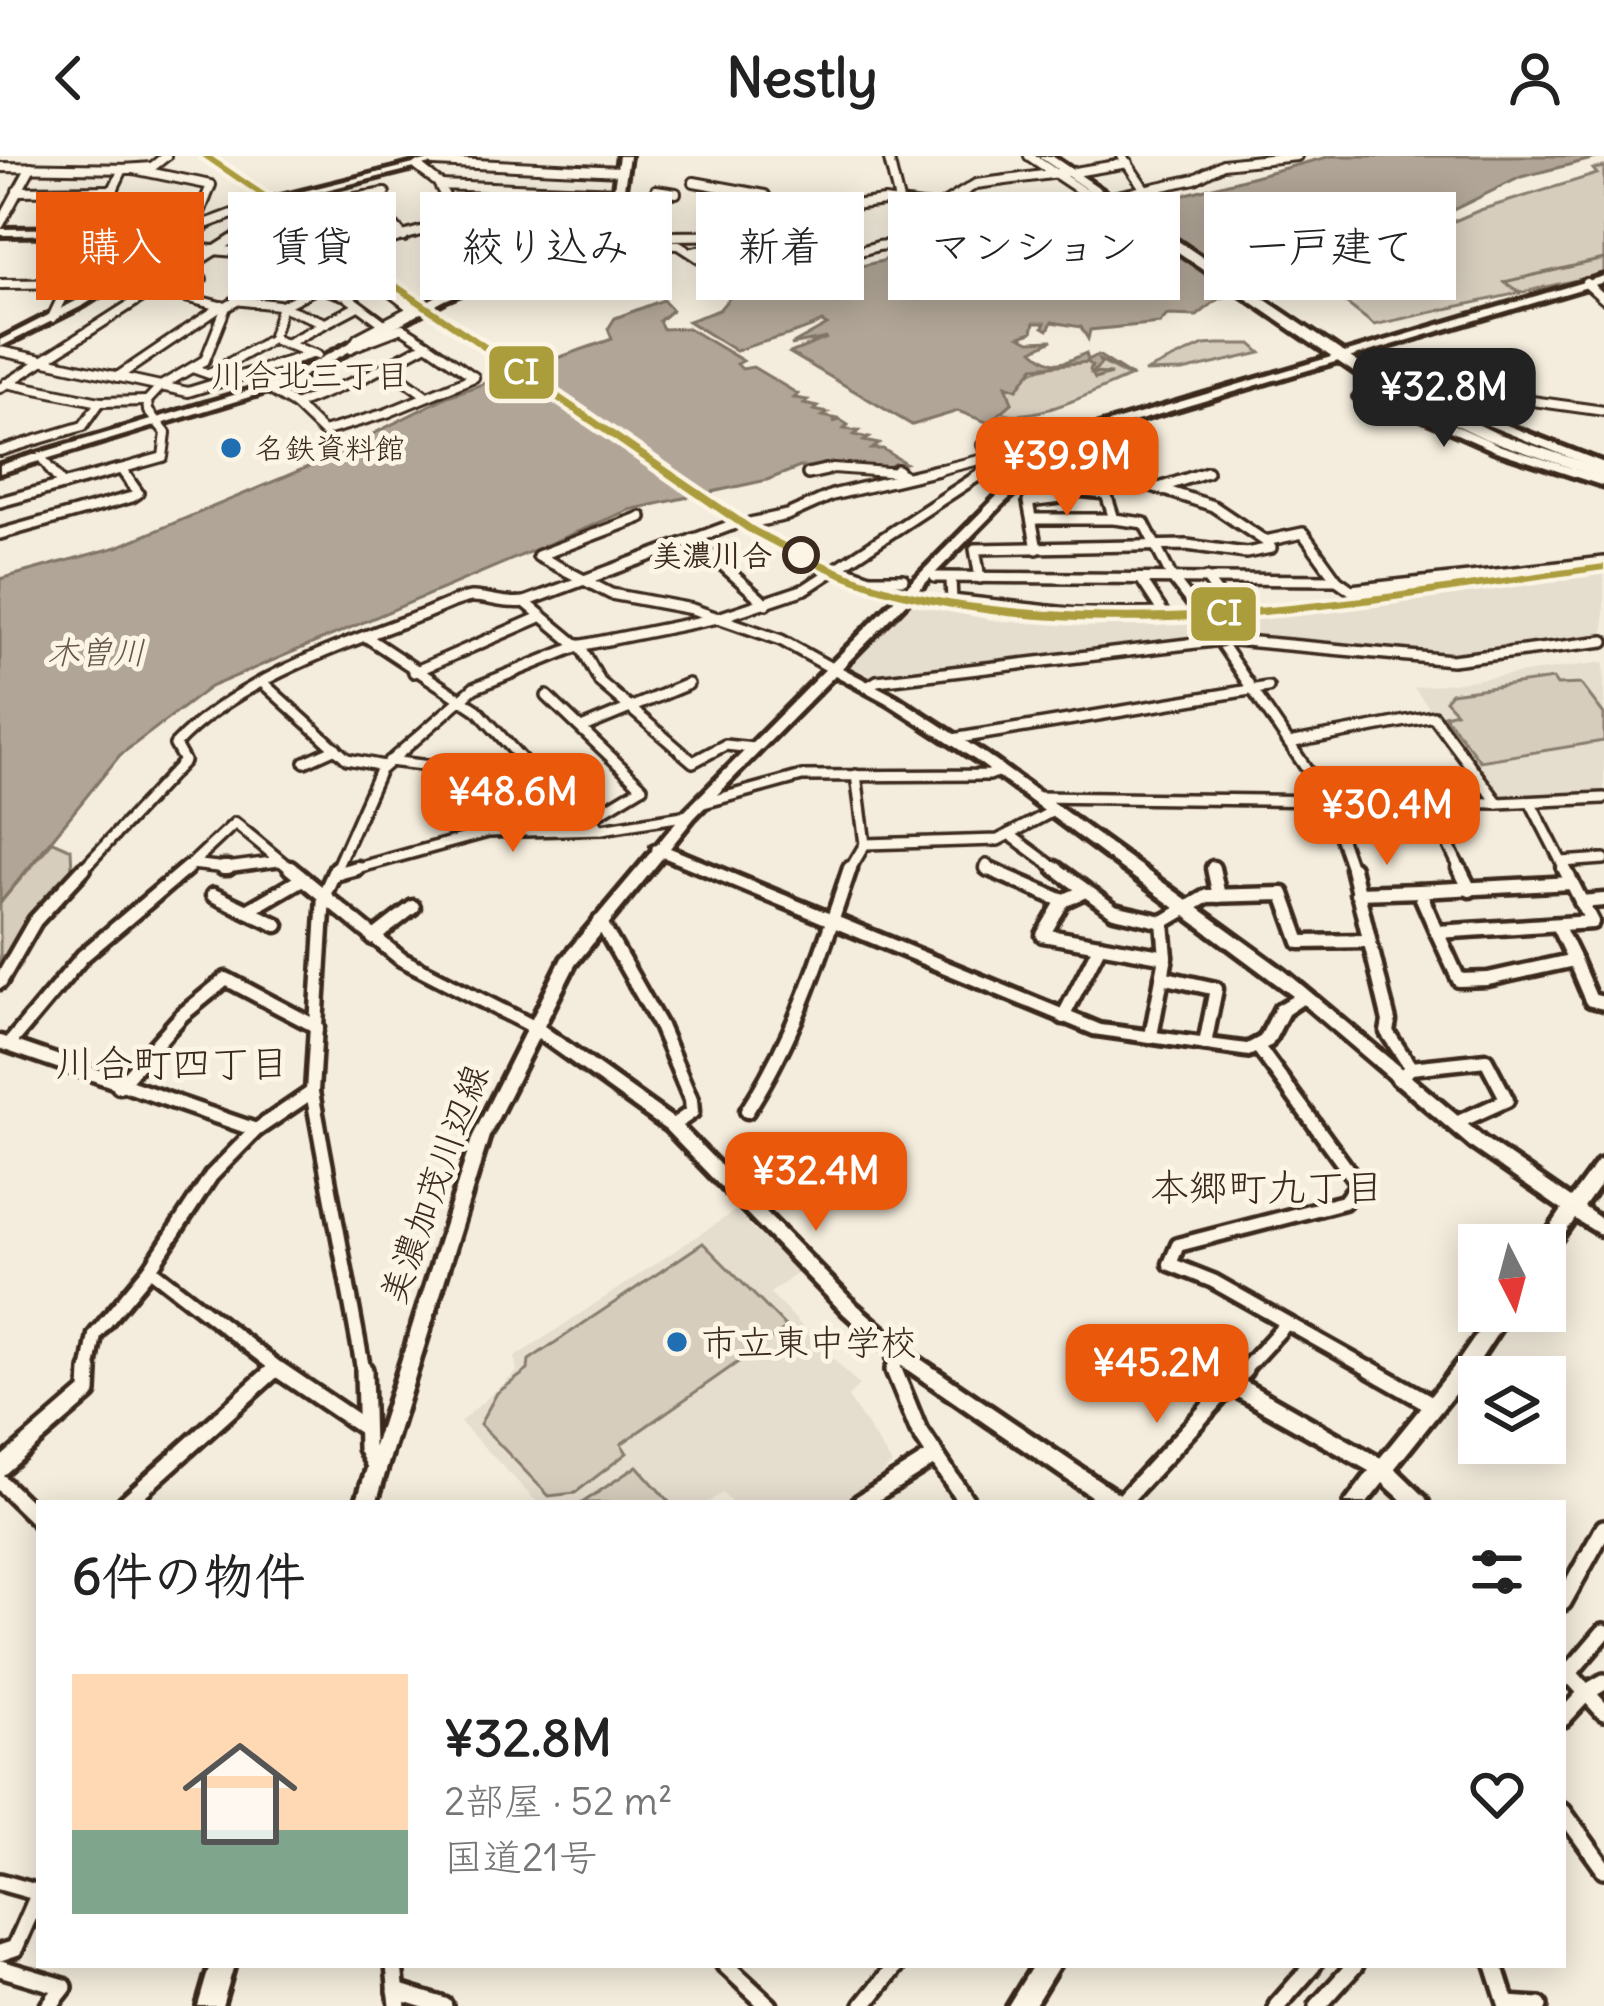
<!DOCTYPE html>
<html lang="ja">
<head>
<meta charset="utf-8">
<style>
  :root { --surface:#fff; --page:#f2f2f2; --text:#222; --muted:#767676; --line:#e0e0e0; --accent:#ea580c }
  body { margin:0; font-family:Delius,"Klee One",sans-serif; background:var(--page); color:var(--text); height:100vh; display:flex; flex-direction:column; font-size:45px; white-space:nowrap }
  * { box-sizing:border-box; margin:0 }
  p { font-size:39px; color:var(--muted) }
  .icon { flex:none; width:66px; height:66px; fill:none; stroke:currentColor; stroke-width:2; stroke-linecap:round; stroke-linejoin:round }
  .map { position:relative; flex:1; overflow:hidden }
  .details { position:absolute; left:36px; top:1344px; width:1530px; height:468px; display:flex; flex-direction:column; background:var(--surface); border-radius:0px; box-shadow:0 6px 30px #0003 }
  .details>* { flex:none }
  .guide { position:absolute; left:36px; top:36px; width:1533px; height:108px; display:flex; gap:24px }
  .needle { width:78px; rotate:174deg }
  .controls { position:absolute; left:1458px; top:1068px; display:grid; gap:24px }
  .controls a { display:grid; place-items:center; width:108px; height:108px; border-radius:0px; background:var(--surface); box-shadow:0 6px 30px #0003; font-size:60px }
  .price { position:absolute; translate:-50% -102px; padding:0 27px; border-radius:24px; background:var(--accent); color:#fff; font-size:39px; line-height:78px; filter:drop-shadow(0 3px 6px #0008) }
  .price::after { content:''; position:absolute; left:50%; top:72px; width:36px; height:27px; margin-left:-18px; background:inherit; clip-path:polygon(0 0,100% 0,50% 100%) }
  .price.current { background:#222; color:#fff }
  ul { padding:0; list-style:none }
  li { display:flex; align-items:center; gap:36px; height:300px; padding:0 36px }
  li+li { border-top:3px solid var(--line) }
  li span { display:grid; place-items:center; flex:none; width:336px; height:240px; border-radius:0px; color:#555 }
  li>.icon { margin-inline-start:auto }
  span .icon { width:144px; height:144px; fill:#fffc; stroke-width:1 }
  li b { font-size:51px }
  h2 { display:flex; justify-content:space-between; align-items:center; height:144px; padding:0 36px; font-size:51px }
  .pill { padding:0 42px; border-radius:0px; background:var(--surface); box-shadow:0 6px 30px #0003; font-size:42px; line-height:108px }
  .pill.current { background:var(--accent); color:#fff }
  header { display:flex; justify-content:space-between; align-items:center; height:156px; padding:0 36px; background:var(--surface); font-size:54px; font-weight:800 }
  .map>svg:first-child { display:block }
  .built { fill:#e5ddce }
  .green { fill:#d6cdbd; stroke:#887c6e; stroke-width:3 }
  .water { fill:#b0a596; stroke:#817466; stroke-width:3 }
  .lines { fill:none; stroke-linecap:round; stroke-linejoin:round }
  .stream { stroke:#817466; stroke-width:3 }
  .street-tunnel { stroke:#cfc6b7; stroke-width:9; stroke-dasharray:9 4.5; stroke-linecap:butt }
  .street-far3-casing { stroke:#3b2a1e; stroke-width:14 }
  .street-far2-casing { stroke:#3b2a1e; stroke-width:16 }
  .street-far1-casing { stroke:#3b2a1e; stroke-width:21 }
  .street-casing { stroke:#3b2a1e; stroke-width:24 }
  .secondary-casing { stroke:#3b2a1e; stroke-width:10 }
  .highway-casing { stroke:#3b2a1e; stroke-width:9 }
  .street-far3 { stroke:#fcf5e5; stroke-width:8 }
  .street-far2 { stroke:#fcf5e5; stroke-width:9 }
  .street-far1 { stroke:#fcf5e5; stroke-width:12 }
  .street { stroke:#fcf5e5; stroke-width:15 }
  .secondary { fill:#fcf5e5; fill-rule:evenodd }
  .highway { fill:#fcf5e5; fill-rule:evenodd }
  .street-bridge-casing { stroke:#3b2a1e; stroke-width:16; stroke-linecap:butt }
  .street-bridge { stroke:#fcf5e5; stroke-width:9 }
  .rail-1-casing { stroke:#fcf5e5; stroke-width:9 }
  .rail-1 { fill:#ab9c3c; fill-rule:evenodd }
  .poi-dot { fill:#1f6fb2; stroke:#fcf5e5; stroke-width:4.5 }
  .stop-dot { fill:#fcf5e5; stroke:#3b2a1e; stroke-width:6 }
  .labels { text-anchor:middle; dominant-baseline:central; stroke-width:10; stroke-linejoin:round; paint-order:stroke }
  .far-poi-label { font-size:30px; fill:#3b2a1e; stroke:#fcf5e5; text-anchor:start }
  .far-stop-label { font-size:30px; font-weight:bold; fill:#3b2a1e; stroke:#fcf5e5; text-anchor:end }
  .far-neighbourhood-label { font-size:33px; fill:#3b2a1e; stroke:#fcf5e5 }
  .far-water-label { font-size:33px; font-style:italic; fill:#645548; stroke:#fcf5e5 }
  .street-label { font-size:36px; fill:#3b2a1e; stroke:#fcf5e5 }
  .poi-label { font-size:36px; fill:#3b2a1e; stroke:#fcf5e5; text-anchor:start }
  .neighbourhood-label { font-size:39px; fill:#3b2a1e; stroke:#fcf5e5 }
  .line-badge { stroke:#fcf5e5; stroke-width:4.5 }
  .badge-label { font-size:33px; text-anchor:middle; font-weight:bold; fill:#fff }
</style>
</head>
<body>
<header><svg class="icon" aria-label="back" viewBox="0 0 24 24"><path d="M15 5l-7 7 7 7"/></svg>Nestly<svg class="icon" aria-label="person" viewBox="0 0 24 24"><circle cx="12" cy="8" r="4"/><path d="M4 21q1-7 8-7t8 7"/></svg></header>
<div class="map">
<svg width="1604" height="1850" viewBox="0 0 1604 1850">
  <rect width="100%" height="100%" fill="#f4eddd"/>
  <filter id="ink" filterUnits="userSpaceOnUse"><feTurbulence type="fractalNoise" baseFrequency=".00833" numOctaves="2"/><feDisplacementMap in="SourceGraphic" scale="24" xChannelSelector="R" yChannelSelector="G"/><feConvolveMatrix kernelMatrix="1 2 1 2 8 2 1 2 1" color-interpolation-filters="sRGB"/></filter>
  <g filter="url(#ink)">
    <!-- built -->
    <g class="built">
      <path d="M1604 413V483L1458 502 1234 480 877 523 847 509 907 448 997 465 1091 471 1156 468Z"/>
      <path d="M1604 506V640L1498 642 1414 532Z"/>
      <path d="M735 1055 798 1117 770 1137 859 1229 848 1241 892 1308 850 1347H732L722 1337 707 1347H538L460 1266 517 1216 515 1201Z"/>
    </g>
    <!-- green -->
    <g class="green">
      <path d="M1604 11V118L1374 169 1342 144 1387 94 1480 54 1597 18 1593 13Z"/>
      <path d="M1218 188H1251L1261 197 1183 215 1144 216 1204 189Z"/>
      <path d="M1098 204 1129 221C1099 233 1030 270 1000 255L1012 247 1005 228 1017 233C1027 207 1062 209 1088 206L1095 211 1100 208Z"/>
      <path d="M1553 523 1557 529 1581 528 1604 558V585L1480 605 1444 559 1456 556 1445 544 1451 537Z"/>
      <path d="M53 685 71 693 72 714 0 809V747Z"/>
      <path d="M703 1087 787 1172 621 1288 627 1297 575 1337 549 1340 480 1268 497 1237 528 1214 529 1204Z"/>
      <path d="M637 1310 670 1347H582Z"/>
    </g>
    <!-- water -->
    <g class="water">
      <path d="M1331 0H1604L1521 21 1363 98 1314 105 1317 114C1288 115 1278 120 1248 120L1243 135 1218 143 1197 160 1167 159 1160 167 1090 174 1088 183 1081 171 1052 166 1048 174 1043 171 1045 167H1034L1032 176 1020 180 1030 185 1053 184 1033 194C1054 213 1060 209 1086 197L1088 204 1098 199 1133 221 1099 204 1101 208 1092 217 1111 218 1095 223 1090 214 1092 210 1088 206 1034 211 1017 233 1006 229 1012 247 989 267 958 255 912 269 790 197 827 182 791 189 827 169 822 166C793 181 766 183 736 195L688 165 719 154 741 128 811 122 882 105 918 91 1011 84Z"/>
      <path d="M663 144 672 154 659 165 663 173 688 172 743 205 737 208 742 213 753 211 798 238 794 242 808 244 804 248 818 251 814 254 828 257 823 260 838 263 833 266 840 264 848 269 844 273 859 275 854 279 869 282 864 285 879 288 872 293H883L905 307 881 312 800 311 767 324 629 354 210 531 120 599 0 747V423L117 391 308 311 448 240 612 183 608 173 615 162Z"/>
    </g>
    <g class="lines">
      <!-- stream -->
      <path class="stream" d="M1521 137 1504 126 1604 103"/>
      <!-- street-tunnel -->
      <path class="street-tunnel" d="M1200 458 1220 486"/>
      <!-- street-far3 casing -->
      <g class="street-far3-casing">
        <g id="street-far3">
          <path d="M888 0 899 45"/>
          <path d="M1029 0 1098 46"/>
          <path d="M1122 0 1146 35"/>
          <path d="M434 6 621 15"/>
          <path d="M417 10 441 29"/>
          <path d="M0 11 133 13 211 29 196 67"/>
          <path d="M1075 16 1128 7"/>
          <path d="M694 26 765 39 763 43 814 54 884 45 937 52 976 28 1066 16"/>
          <path d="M656 34 676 37"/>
          <path d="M17 35 114 34"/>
          <path d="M366 40 404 81"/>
          <path d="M1112 41 1195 23 1223 8 1297 0"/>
          <path d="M296 58 324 47 385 37"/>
          <path d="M483 59 515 108"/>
          <path d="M458 64 439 29 620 36"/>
          <path d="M208 67 265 46"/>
          <path d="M0 68 31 11"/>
          <path d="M665 80 780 79"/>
          <path d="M649 88 679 89 725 119H750L803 111 878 90 1003 74 1104 44"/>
          <path d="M168 90 316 103"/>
          <path d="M693 96 741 86"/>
          <path d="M540 97 529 79 576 60 577 53"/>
          <path d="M342 99 413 153 358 182 351 192"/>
          <path d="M167 105 189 111"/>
          <path d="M178 117 202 123"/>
          <path d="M116 123 224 151"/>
          <path d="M1586 127 1604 143"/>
          <path d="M0 128 110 127"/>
          <path d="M319 131 346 140 384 168"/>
          <path d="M235 144 278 149 325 167"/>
          <path d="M52 162 123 13 152 11 166 0"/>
          <path d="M286 188 358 150"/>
          <path d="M352 191 402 172 427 188"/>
          <path d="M0 195 188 236 312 198"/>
          <path d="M317 199 272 183 282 150 319 131 366 117"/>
          <path d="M385 210 424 238"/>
          <path d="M192 212 209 218 272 183"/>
          <path d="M1379 219 1410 230"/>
          <path d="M117 221 222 150"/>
          <path d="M6 227 100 246 147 245"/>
          <path d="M1404 227 1604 255"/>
          <path d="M0 232 272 58"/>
          <path d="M269 233 295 249 323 276 387 257 474 221"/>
          <path d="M1367 233 1383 234 1437 258"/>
          <path d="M295 249 363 222 427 188 474 221"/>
          <path d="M0 295 83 270 100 246"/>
          <path d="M41 301 53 317"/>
          <path d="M994 302 982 289 1023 266"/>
          <path d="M121 313 124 317"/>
          <path d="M106 317 163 301 166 277 148 255 147 245 161 230 205 204 226 151 297 111 468 61 628 50 656 109"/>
          <path d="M813 317 833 312 900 317"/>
          <path d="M926 317 992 301"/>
          <path d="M983 317C1039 280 1054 297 1112 317"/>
        </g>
      </g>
      <!-- street-far2 casing -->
      <g class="street-far2-casing">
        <g id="street-far2">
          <path d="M51 314 63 329"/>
          <path d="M897 314 904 320"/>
          <path d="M1103 314 1213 350 1265 385 1303 377 1337 424 1351 434 1604 406"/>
          <path d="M808 318 826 314"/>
          <path d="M1159 332 1207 316"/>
          <path d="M1106 338 1114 363 1144 367 1172 422 1200 458"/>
          <path d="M0 346 117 314"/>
          <path d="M641 361 538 400 611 438 692 453 781 484 833 513"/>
          <path d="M1032 363H1114"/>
          <path d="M750 367 787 359 832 339 938 314"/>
          <path d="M0 378 132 341 138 337 122 314"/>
          <path d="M693 383 766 448"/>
          <path d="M1037 393 1028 346 1061 342 1067 334 1106 338 1126 321"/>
          <path d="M839 412 870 423H903"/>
          <path d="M935 421 1337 424"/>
          <path d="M980 422 975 393 1187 389 1246 397 1271 392 1266 386"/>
          <path d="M1206 422 1227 450"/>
          <path d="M951 423 952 444 1077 458H1164L1141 423"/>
          <path d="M365 480 477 554 535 618 601 673"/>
          <path d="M1223 483 1452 504 1604 485"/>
          <path d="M1220 486 1327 643 1352 715"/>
          <path d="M580 489 600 526 693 606 725 589 754 592"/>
          <path d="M578 490 525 446 732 369"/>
          <path d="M414 516 538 462"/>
          <path d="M263 527 347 603 384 610"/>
          <path d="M867 531 877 525 1213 485"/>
          <path d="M547 540 642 631 589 663"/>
          <path d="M584 571 688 528"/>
          <path d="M953 583 1268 531"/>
          <path d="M1289 587 1433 560 1498 647"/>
          <path d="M389 605 488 617 524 607"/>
          <path d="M305 606 336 592"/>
          <path d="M1034 641 1498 647 1604 642"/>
          <path d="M1427 644 1461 715"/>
          <path d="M1531 647 1566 715"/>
          <path d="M700 648 802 620 989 619 999 615"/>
          <path d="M1009 678 1059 715"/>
          <path d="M865 688 998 684 1053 655"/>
          <path d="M1562 706 1604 703"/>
          <path d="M191 708 226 712 279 705"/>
          <path d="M987 709 988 715"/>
          <path d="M1213 710 1214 715"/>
          <path d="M81 715 184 605 175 589C235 525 338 490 419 460 434 455 455 443 471 441 486 440 502 449 525 446"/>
          <path d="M184 715 235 667 293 715"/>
          <path d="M335 715 380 614 474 532 578 490 718 462 805 433 987 314"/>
          <path d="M346 715 488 676 602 673 689 659"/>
          <path d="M849 715 865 688 856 619"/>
        </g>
      </g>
      <!-- street-far1 casing -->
      <g class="street-far1-casing">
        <g id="street-far1">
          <path d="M223 712H228"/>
          <path d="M290 712 401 803 532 870"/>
          <path d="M336 712 324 739 312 936 364 1217"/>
          <path d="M987 712 1063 745"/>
          <path d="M1055 712 1114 755 1163 766 1207 740 1283 738 1300 786 1369 785"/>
          <path d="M1213 712 1219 740"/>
          <path d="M1352 712 1389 865 1387 876 1411 912 1398 923"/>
          <path d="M1459 712 1470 734"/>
          <path d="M1564 712 1572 727"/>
          <path d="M334 718 357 712"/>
          <path d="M1572 727 1592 766 1437 776 1419 735Z"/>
          <path d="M1085 735 1063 745 1043 779 1166 801 1151 880"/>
          <path d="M1357 737 1419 735"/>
          <path d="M213 739 277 769"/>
          <path d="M1581 746 1604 744"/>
          <path d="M247 755 302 723"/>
          <path d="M600 765 660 870 691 944 692 956 672 970"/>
          <path d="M1163 766 1166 801"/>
          <path d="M1557 769 1574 804"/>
          <path d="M1437 776 1459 824 1488 823 1574 804 1591 844 1604 847"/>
          <path d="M373 782 413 751"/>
          <path d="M1162 821 1216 833 1205 888"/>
          <path d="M0 826 35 765 84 712"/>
          <path d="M1063 861 1100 789"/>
          <path d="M0 886 256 974"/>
          <path d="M10 887 83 800 187 712"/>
          <path d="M1258 891 1358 1028 1344 1046 1178 1089 1170 1108 1213 1125 1376 1217"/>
          <path d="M1411 912 1486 904 1507 944 1454 968"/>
          <path d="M119 930 182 859 226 823 317 871"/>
          <path d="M747 955C796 879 822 796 850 712"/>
          <path d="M150 1113 284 1217"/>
          <path d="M894 1193 895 1217"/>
          <path d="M88 1217 95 1179 150 1113 211 1020 256 974 312 936"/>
          <path d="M270 1217 276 1212"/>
          <path d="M1241 1217 1287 1167"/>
        </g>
      </g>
      <!-- street casing -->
      <g class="street-casing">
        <g id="street">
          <path d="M279 1214 362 1270"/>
          <path d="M364 1214 366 1292 376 1312"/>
          <path d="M894 1214 918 1273 967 1347"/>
          <path d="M1371 1214 1433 1249"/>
          <path d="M0 1312 88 1236 89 1214"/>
          <path d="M0 1326 39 1364"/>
          <path d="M126 1347 274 1214"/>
          <path d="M860 1347 933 1301"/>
          <path d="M1121 1347 1244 1214"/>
          <path d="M1563 1446 1604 1372"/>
          <path d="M1563 1511 1604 1556"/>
          <path d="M1563 1524 1604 1476"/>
          <path d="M1563 1562 1587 1536 1604 1526"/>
          <path d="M1563 1656 1604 1713"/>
          <path d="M0 1726 39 1737 15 1792 0 1797"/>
          <path d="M394 1809 398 1850"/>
          <path d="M725 1809 769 1850"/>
          <path d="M1494 1809 1507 1850"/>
          <path d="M0 1812 64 1831 49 1850"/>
          <path d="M396 1835 444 1850"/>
          <path d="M1507 1848 1539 1850"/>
          <path d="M863 1850 896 1809"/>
          <path d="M1277 1850 1313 1809"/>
          <path d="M1318 1850 1355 1809"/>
        </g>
      </g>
      <!-- secondary casing -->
      <g class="secondary-casing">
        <g id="secondary">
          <path d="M446 0H463L265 49 260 46Z"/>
          <path d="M619 0H629L620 58 590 81 445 144 285 230 0 317V309L277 226 437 140 582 77 610 57Z"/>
          <path d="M201 64 213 67 84 149 0 191V184L76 145 196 70 121 78 0 79V73L121 72Z"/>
          <path d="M1604 120V126L1103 275 1057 300 1004 347 842 512 897 541 987 599 1285 815 1484 982 1571 1042 1598 1005 1604 1003V1023L1584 1051 1604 1065V1081L1575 1063 1551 1097 1545 1099V1089H1538L1562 1054 1472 992 1303 848 1288 858 1272 889 1249 900 1093 878 663 701 575 809 544 870 678 966 856 1148 916 1200 1124 1341 1127 1347H1101L902 1210 844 1158 666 974 538 882 489 980 376 1347H356L473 980 526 874 524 870 531 865 562 802 652 695 653 690 657 689 684 656 996 341 1049 296 1095 271ZM835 519 887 547 977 605 1293 840 1276 850 1260 881 1247 888 1101 869 670 692 694 662Z"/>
          <path d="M1363 231H1371L1373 233 1368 240 1379 245H1401L1501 290 1604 322V330L1493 294 1396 251 1377 252 1355 241Z"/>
          <path d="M1433 234 1463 252 1604 307V315L1455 256 1429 239 1427 237Z"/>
          <path d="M1493 1155H1512L1472 1216 1395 1312 1425 1341 1428 1347H1405L1383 1327 1367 1347H1345L1369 1315 1223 1233 1221 1227 1223 1221 1230 1219 1237 1221 1380 1302 1458 1206Z"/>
          <path d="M210 1809H234L222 1850H198Z"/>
          <path d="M1033 1809H1059L1034 1850H1008Z"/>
        </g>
      </g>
      <!-- highway casing -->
      <g class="highway-casing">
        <path id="highway" d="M1038 0H1052L1381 222 1496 277 1604 313V323L1486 283 1371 228Z"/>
      </g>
      <!-- street-far3 -->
      <use href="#street-far3" class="street-far3"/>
      <!-- street-far2 -->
      <use href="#street-far2" class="street-far2"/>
      <!-- street-far1 -->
      <use href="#street-far1" class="street-far1"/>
      <!-- street -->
      <use href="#street" class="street"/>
      <!-- secondary -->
      <use href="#secondary" class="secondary"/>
      <!-- highway -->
      <use href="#highway" class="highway"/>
      <!-- street-bridge casing -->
      <g class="street-bridge-casing">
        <path id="street-bridge" d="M1213 485 1223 483"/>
      </g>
      <!-- street-bridge -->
      <use href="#street-bridge" class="street-bridge"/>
      <!-- rail-1 casing -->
      <g class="rail-1-casing">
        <path id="rail-1" d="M201 0H211L754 371C794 392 835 414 879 427 925 442 974 449 1022 453 1217 471 1412 433 1604 408V414C1374 445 1097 503 870 432 827 418 786 396 746 375Z"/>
      </g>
      <!-- rail-1 -->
      <use href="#rail-1" class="rail-1"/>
    </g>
  </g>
  <!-- markers -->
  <g class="poi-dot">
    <circle cx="231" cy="292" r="12"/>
    <circle cx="677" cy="1186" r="12"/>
  </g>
  <circle class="stop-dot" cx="801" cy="399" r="16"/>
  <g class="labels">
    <!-- far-poi labels -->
    <g class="far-poi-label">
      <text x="255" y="292">名鉄資料館</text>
    </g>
    <!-- far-stop labels -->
    <g class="far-stop-label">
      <text x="772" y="399">美濃川合</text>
    </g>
    <!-- far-neighbourhood labels -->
    <g class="far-neighbourhood-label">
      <text x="310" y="219">川合北三丁目</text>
    </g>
    <!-- far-water labels -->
    <g class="far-water-label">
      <text x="96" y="496">木曽川</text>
    </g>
    <!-- street labels -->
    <g class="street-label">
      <text transform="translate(434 1028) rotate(-70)">美濃加茂川辺線</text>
    </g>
    <!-- poi labels -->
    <g class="poi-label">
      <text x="701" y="1186">市立東中学校</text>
    </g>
    <!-- neighbourhood labels -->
    <g class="neighbourhood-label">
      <text x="172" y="907">川合町四丁目</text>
      <text x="1267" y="1031">本郷町九丁目</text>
    </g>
  </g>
  <g class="line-badge">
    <rect x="487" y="188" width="69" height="57" rx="12" fill="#ab9c3c"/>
    <rect x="1189" y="429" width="69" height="58" rx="12" fill="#ab9c3c"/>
  </g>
  <g class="badge-label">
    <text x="521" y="228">CI</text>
    <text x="1224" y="469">CI</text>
  </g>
</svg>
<div class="controls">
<a><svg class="needle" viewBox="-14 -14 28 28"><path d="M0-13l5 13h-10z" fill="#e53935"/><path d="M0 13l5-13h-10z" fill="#767676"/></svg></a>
<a><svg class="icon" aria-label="layers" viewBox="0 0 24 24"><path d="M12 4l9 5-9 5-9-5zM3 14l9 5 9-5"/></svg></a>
</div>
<b class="price current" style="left:1444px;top:294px">¥32.8M</b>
<b class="price" style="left:1067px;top:363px">¥39.9M</b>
<b class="price" style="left:513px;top:699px">¥48.6M</b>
<b class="price" style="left:1387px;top:712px">¥30.4M</b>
<b class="price" style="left:816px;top:1078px">¥32.4M</b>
<b class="price" style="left:1157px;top:1270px">¥45.2M</b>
<div class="guide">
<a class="pill current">購入</a>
<a class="pill">賃貸</a>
<a class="pill">絞り込み</a>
<a class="pill">新着</a>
<a class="pill">マンション</a>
<a class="pill">一戸建て</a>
</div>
<section class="details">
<h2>6件の物件<svg class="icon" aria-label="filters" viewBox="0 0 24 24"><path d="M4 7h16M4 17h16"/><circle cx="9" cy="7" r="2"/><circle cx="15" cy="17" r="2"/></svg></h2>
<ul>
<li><span style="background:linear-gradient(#ffd9b3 65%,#7fa58c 0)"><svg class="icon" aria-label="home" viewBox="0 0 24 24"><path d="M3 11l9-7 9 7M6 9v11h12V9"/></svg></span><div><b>¥32.8M</b><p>2部屋 · 52 m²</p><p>国道21号</p></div><svg class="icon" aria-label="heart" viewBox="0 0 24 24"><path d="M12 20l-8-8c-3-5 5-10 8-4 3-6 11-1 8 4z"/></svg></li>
</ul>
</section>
</div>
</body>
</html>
